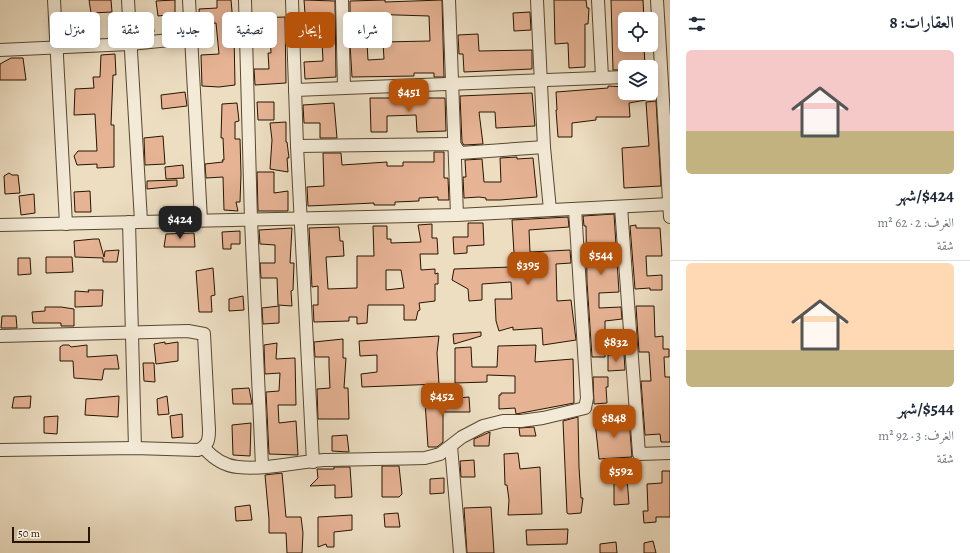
<!DOCTYPE html>
<html lang="ar">
<head>
<meta charset="utf-8">
<style>
  :root { --surface:#fff; --page:#f2f2f3; --text:#1f2937; --muted:#747a83; --line:#e0e1e3; --accent:#b45309 }
  body { margin:0; font-family:Alegreya,Amiri,serif; background:var(--page); color:var(--text); direction:rtl; height:100vh; display:flex; flex-direction:column; font-size:15px; white-space:nowrap }
  * { box-sizing:border-box; margin:0 }
  p { font-size:13px; color:var(--muted) }
  .icon { flex:none; width:22px; height:22px; fill:none; stroke:currentColor; stroke-width:2; stroke-linecap:round; stroke-linejoin:round }
  .map { position:relative; flex:1; overflow:hidden; direction:ltr }
  .details { display:flex; flex-direction:column; background:var(--surface); width:300px }
  .details>* { flex:none }
  .guide { position:absolute; left:12px; top:12px; width:380px; height:36px; direction:rtl; display:flex; gap:8px }
  .controls { position:absolute; left:618px; top:12px; display:grid; gap:8px }
  .controls a { display:grid; place-items:center; width:40px; height:40px; border-radius:6px; background:var(--surface); box-shadow:0 2px 10px #0003; font-size:20px }
  .scale { position:absolute; left:12px; bottom:10px; width:78px; box-sizing:border-box; padding-left:4px; border:2px solid #271500; border-top:0; font-size:11px; line-height:14px; white-space:nowrap; color:#271500; -webkit-text-stroke:3px #f3ead7; paint-order:stroke }
  .price { position:absolute; translate:-50% -34px; padding:0 9px; border-radius:8px; background:var(--accent); color:#fff; font-size:13px; line-height:26px; filter:drop-shadow(0 1px 2px #0008) }
  .price::after { content:''; position:absolute; left:50%; top:24px; width:12px; height:9px; margin-left:-6px; background:inherit; clip-path:polygon(0 0,100% 0,50% 100%) }
  .price.active { background:#222; color:#fff }
  ul { padding:0; list-style:none }
  li { display:grid; align-content:center; gap:8px; height:212px; padding:0 16px }
  li+li { border-top:1px solid var(--line) }
  li span { display:grid; place-items:center; height:124px; border-radius:6px; color:#555 }
  li>.icon { margin-inline-start:auto }
  span .icon { width:72px; height:72px; fill:#fffc; stroke-width:1 }
  li b { font-size:17px }
  h2 { display:flex; justify-content:space-between; align-items:center; height:48px; padding:0 16px; font-size:17px }
  .pill { padding:0 14px; border-radius:6px; background:var(--surface); box-shadow:0 2px 10px #0003; font-size:14px; line-height:36px }
  .pill.active { background:var(--accent); color:#fff }
  main { display:flex; flex:1; min-height:0 }
  .map>svg:first-child { display:block }
  .building { fill:#e6b394; stroke:#271500; fill-rule:evenodd }
  .lines { fill:none; stroke-linecap:round; stroke-linejoin:round }
  .street-casing { stroke:#584730; stroke-width:14 }
  .street { stroke:#f3ead7; stroke-width:12 }
</style>
</head>
<body>
<main>
<section class="details">
<h2>العقارات: 8<svg class="icon" aria-label="filters" viewBox="0 0 24 24"><path d="M4 7h16M4 17h16"/><circle cx="9" cy="7" r="2"/><circle cx="15" cy="17" r="2"/></svg></h2>
<ul>
<li><span style="background:linear-gradient(#f6c9c9 65%,#c2b280 0)"><svg class="icon" aria-label="home" viewBox="0 0 24 24"><path d="M3 11l9-7 9 7M6 9v11h12V9"/></svg></span><div><b>$424/شهر</b><p>الغرف: 2 · 62 m²</p><p>شقة</p></div></li>
<li><span style="background:linear-gradient(#ffd9b3 70%,#c2b280 0)"><svg class="icon" aria-label="home" viewBox="0 0 24 24"><path d="M3 11l9-7 9 7M6 9v11h12V9"/></svg></span><div><b>$544/شهر</b><p>الغرف: 3 · 92 m²</p><p>شقة</p></div></li>
</ul>
</section>
<div class="map">
<svg width="670" height="553" viewBox="0 0 670 553">
  <rect width="100%" height="100%" fill="#eddec2"/>
  <filter id="stains"><feTurbulence type="fractalNoise" baseFrequency=".005" numOctaves="4"/><feColorMatrix values="0 0 0 0 .2 0 0 0 0 .09 0 0 0 0 .02 0 0 0 .5 -.17"/></filter>
  <radialGradient id="worn" r=".72"><stop offset=".6" stop-color="#630" stop-opacity="0"/><stop offset="1" stop-color="#630" stop-opacity=".3"/></radialGradient>
  <!-- building -->
  <g class="building">
    <path d="M89 0H111L112 12 91 13Z"/>
    <path d="M175 0V14L158 16 156 1Z"/>
    <path d="M217 0H231L234 34 235 85 219 87 202 86 201 55 219 54 216 23 200 24 199 9 217 8Z"/>
    <path d="M304 0 335 1 336 77 305 79 304 62 323 61 322 41H307Z"/>
    <path d="M385 0V2L442 0 444 77H434V73H414V76L352 77 350 44 367 43 368 60 384 59 383 42 430 41 429 16 366 14 367 26H350V1Z"/>
    <path d="M554 0H586L587 8H589L588 24H585V67L569 68 568 43 555 44Z"/>
    <path d="M611 0H643L644 19H625V45H644L645 67H622L623 70H613Z"/>
    <path d="M530 12 531 30 514 31 513 13Z"/>
    <path d="M152 15 154 32 139 33 137 16Z"/>
    <path d="M285 17 286 83 255 85 254 69H269L268 53H271L270 33H254L253 18Z"/>
    <path d="M478 34 479 51 532 50V69L464 72 463 54H459L458 35Z"/>
    <path d="M115 54 116 75H113L111 125H114V167L97 168V164L77 165 74 156 78 151H97L95 114 74 115 75 89 94 88 93 77H100L101 55Z"/>
    <path d="M11 58H23L26 80H0V64Z"/>
    <path d="M608 86 625 87V93H645L646 100 629 103 630 117H596V120L572 123V137H558L556 110H557L556 92 608 88Z"/>
    <path d="M185 92 187 106 162 109 161 95Z"/>
    <path d="M532 93 535 126 496 128 495 112H479L483 144 464 145 462 142 460 96Z"/>
    <path d="M370 98H445L446 131 417 132 416 115 387 116V132H371Z"/>
    <path d="M656 101 661 186 624 188 622 148 649 146 646 102Z"/>
    <path d="M257 102H274V120H258Z"/>
    <path d="M237 103 239 121 235 122V139H240L241 174 240 202H236L238 211 224 210 223 177 206 178 205 164 223 162 222 160H224L223 138H221L222 104Z"/>
    <path d="M334 103 337 138H320V123H304L303 105Z"/>
    <path d="M286 122V142H287L289 158H287L288 172 270 169 272 140 270 123Z"/>
    <path d="M163 136 165 164 145 165 144 138Z"/>
    <path d="M434 152H444V178H448L449 200H438V197L419 198V201L395 202V205H374V203L308 206 307 187 324 186 323 153H341L342 165 387 162V166H403V162H434Z"/>
    <path d="M517 157V159L533 158 537 197 500 200H486V198L479 197 464 198 463 177H466L465 160 482 159 484 182H501L500 158Z"/>
    <path d="M183 165 184 178 166 179 165 167Z"/>
    <path d="M257 172H274V193L288 191V211H258Z"/>
    <path d="M9 173 12 175H18L20 193 5 194 4 176Z"/>
    <path d="M177 180V186L147 189V181Z"/>
    <path d="M90 191 91 212H75L74 192Z"/>
    <path d="M34 194 35 213 21 215 19 196Z"/>
    <path d="M614 214 619 292 599 293V308L621 307 622 319 605 321V357H592L587 282 586 226H584L583 216Z"/>
    <path d="M568 217 569 227 529 230 530 252 570 250 571 263 556 264 557 301 571 300 576 340 543 345 542 328 513 330V327L499 331 496 321 495 299H512L511 282 482 284V300L469 301 468 289 452 280 454 269 512 267 511 253H514L512 220Z"/>
    <path d="M468 223H483L484 245 467 246V253L454 254 453 237H468Z"/>
    <path d="M432 224V238H437L438 254H420L421 270 435 269V274L438 273V284H435V301L419 303 420 310 418 311 416 320H404V305H368L367 323 357 324V317H349V321L314 322 313 305H318V286L312 287 309 228 339 227 340 241H343L344 256 326 257 328 289 357 288V256H374L373 226H387V239H391V243L421 242 418 225ZM386 270H401L404 288 386 290Z"/>
    <path d="M636 225V228H660L662 256H646L647 276 662 275V290H650V288L635 289 630 226Z"/>
    <path d="M292 228 290 263H294L293 290 291 291 292 306 278 305 277 278H261L260 263H275V245L260 244 259 230Z"/>
    <path d="M240 231V244H231V249H223L222 232Z"/>
    <path d="M194 233 195 247H164L166 234Z"/>
    <path d="M94 239H99L104 257 105 251 119 250 117 262H103V258L75 257 74 241Z"/>
    <path d="M46 257H72L73 272 46 273Z"/>
    <path d="M18 258H30L31 274 18 275Z"/>
    <path d="M213 268 215 295 211 296 212 312H199L196 271Z"/>
    <path d="M88 290H103L102 306 75 307V291L89 292Z"/>
    <path d="M243 296 244 310 229 311V299Z"/>
    <path d="M279 306V323L263 324 262 308Z"/>
    <path d="M636 306H654L655 337 663 336V349H669V357H664L665 377H670V442H661L660 434 645 435 641 381H651L649 352H639Z"/>
    <path d="M45 307H61L74 309V326H61V323H33L32 312 45 311Z"/>
    <path d="M2 316H16L17 328H1Z"/>
    <path d="M481 332V336L454 344 453 334Z"/>
    <path d="M439 336 437 353 439 384 362 387 361 374 377 372V355L360 356 359 341Z"/>
    <path d="M343 339V358H346L344 388H348L349 419H318L317 389 330 388 329 366V357H315L314 342Z"/>
    <path d="M165 342V344L178 342V361L156 364 154 344Z"/>
    <path d="M277 343 276 359 295 358 296 405H278L279 423 296 421 298 455 269 454 266 392 279 391 280 373 265 374 264 345Z"/>
    <path d="M63 345H69L71 347 87 345V357L117 355 119 369H104L102 380 74 378 73 361H60V347Z"/>
    <path d="M536 345 535 362 573 359 574 403 516 414 515 408 499 409V395H501V393H515V376L487 375V382L455 383V348L471 347 472 367H497L498 346Z"/>
    <path d="M624 354 625 370 608 371V355Z"/>
    <path d="M143 363H154L155 382 144 381Z"/>
    <path d="M593 377H608V387H606L607 403 594 404Z"/>
    <path d="M249 388 252 404H233L232 389Z"/>
    <path d="M31 396 30 408H12L14 397Z"/>
    <path d="M119 396 118 417 85 415 86 399Z"/>
    <path d="M167 396 169 414 158 415 157 399Z"/>
    <path d="M469 397 470 412H443V442L437 447H428L425 401Z"/>
    <path d="M182 414 183 437 172 438 170 416Z"/>
    <path d="M58 416 57 434 44 433V417Z"/>
    <path d="M578 417 579 467 581 498H583L581 513 569 514 567 513 563 421Z"/>
    <path d="M629 419 632 457 599 459 595 421Z"/>
    <path d="M251 423 250 456 233 455 232 425Z"/>
    <path d="M534 427 536 436H520L519 428Z"/>
    <path d="M490 432 489 446H474V439Z"/>
    <path d="M347 435 349 452 332 451V436Z"/>
    <path d="M518 453 520 469 540 467 542 514 508 515 509 500 507 485H505L504 454Z"/>
    <path d="M474 460 475 477H461L460 461Z"/>
    <path d="M382 466H399L402 494 399 497H382Z"/>
    <path d="M334 467H350L352 497 335 498V485L310 486 318 478 317 469H334Z"/>
    <path d="M662 471H670V517H656V522L644 523 643 511H648L647 484 662 483Z"/>
    <path d="M282 473 286 517H301L303 533 302 553H287L286 533H269V519L265 475Z"/>
    <path d="M444 478V493L430 494V479Z"/>
    <path d="M627 478 629 504 614 505V480Z"/>
    <path d="M250 505 252 520 236 521 235 507Z"/>
    <path d="M491 507 494 553H467L464 508Z"/>
    <path d="M398 513 400 527H385L384 514Z"/>
    <path d="M352 515V530L334 532V547H327L326 544 318 547V517Z"/>
    <path d="M568 529 567 544 527 545 526 530Z"/>
    <path d="M653 541 656 553H644V543Z"/>
    <path d="M616 542 617 553H600V544Z"/>
  </g>
  <g class="lines">
    <!-- street casing -->
    <g class="street-casing">
      <g id="street">
        <path d="M54 0 66 224"/>
        <path d="M128 0 141 221"/>
        <path d="M189 0 201 220"/>
        <path d="M245 0 251 220 262 466"/>
        <path d="M292 0 297 146 313 462"/>
        <path d="M342 0 344 88"/>
        <path d="M449 0 457 215"/>
        <path d="M537 0 544 147 550 210"/>
        <path d="M598 0 602 77"/>
        <path d="M657 0 670 217"/>
        <path d="M0 50 130 44 190 38"/>
        <path d="M295 90 625 77"/>
        <path d="M297 146 454 144 460 153 544 147"/>
        <path d="M621 207 639 454 670 453"/>
        <path d="M129 222 135 448"/>
        <path d="M0 225 457 215 670 204"/>
        <path d="M0 336 188 331 204 334 209 430C209 440 208 446 198 450L135 448 0 450"/>
        <path d="M451 446 460 553"/>
        <path d="M204 448C213 458 224 466 238 467 266 470 296 462 324 460 357 459 391 459 425 458L440 454 462 437 483 426 503 421H521L543 418 585 408 587 398 575 209"/>
      </g>
    </g>
    <!-- street -->
    <use href="#street" class="street"/>
  </g>
  <rect width="100%" height="100%" filter="url(#stains)"/>
  <rect width="100%" height="100%" fill="url(#worn)"/>
</svg>
<div class="controls">
<a><svg class="icon" aria-label="locate" viewBox="0 0 24 24"><circle cx="12" cy="12" r="6"/><path d="M12 2v4M12 18v4M2 12h4M18 12h4"/></svg></a>
<a><svg class="icon" aria-label="layers" viewBox="0 0 24 24"><path d="M12 4l9 5-9 5-9-5zM3 14l9 5 9-5"/></svg></a>
</div>
<div class="scale">50 m</div>
<b class="price" style="left:409px;top:113px">$451</b>
<b class="price active" style="left:180px;top:240px">$424</b>
<b class="price" style="left:601px;top:276px">$544</b>
<b class="price" style="left:528px;top:286px">$395</b>
<b class="price" style="left:616px;top:363px">$832</b>
<b class="price" style="left:442px;top:417px">$452</b>
<b class="price" style="left:614px;top:439px">$848</b>
<b class="price" style="left:621px;top:492px">$592</b>
<div class="guide">
<a class="pill">شراء</a>
<a class="pill active">إيجار</a>
<a class="pill">تصفية</a>
<a class="pill">جديد</a>
<a class="pill">شقة</a>
<a class="pill">منزل</a>
</div>
</div>
</main>
</body>
</html>
